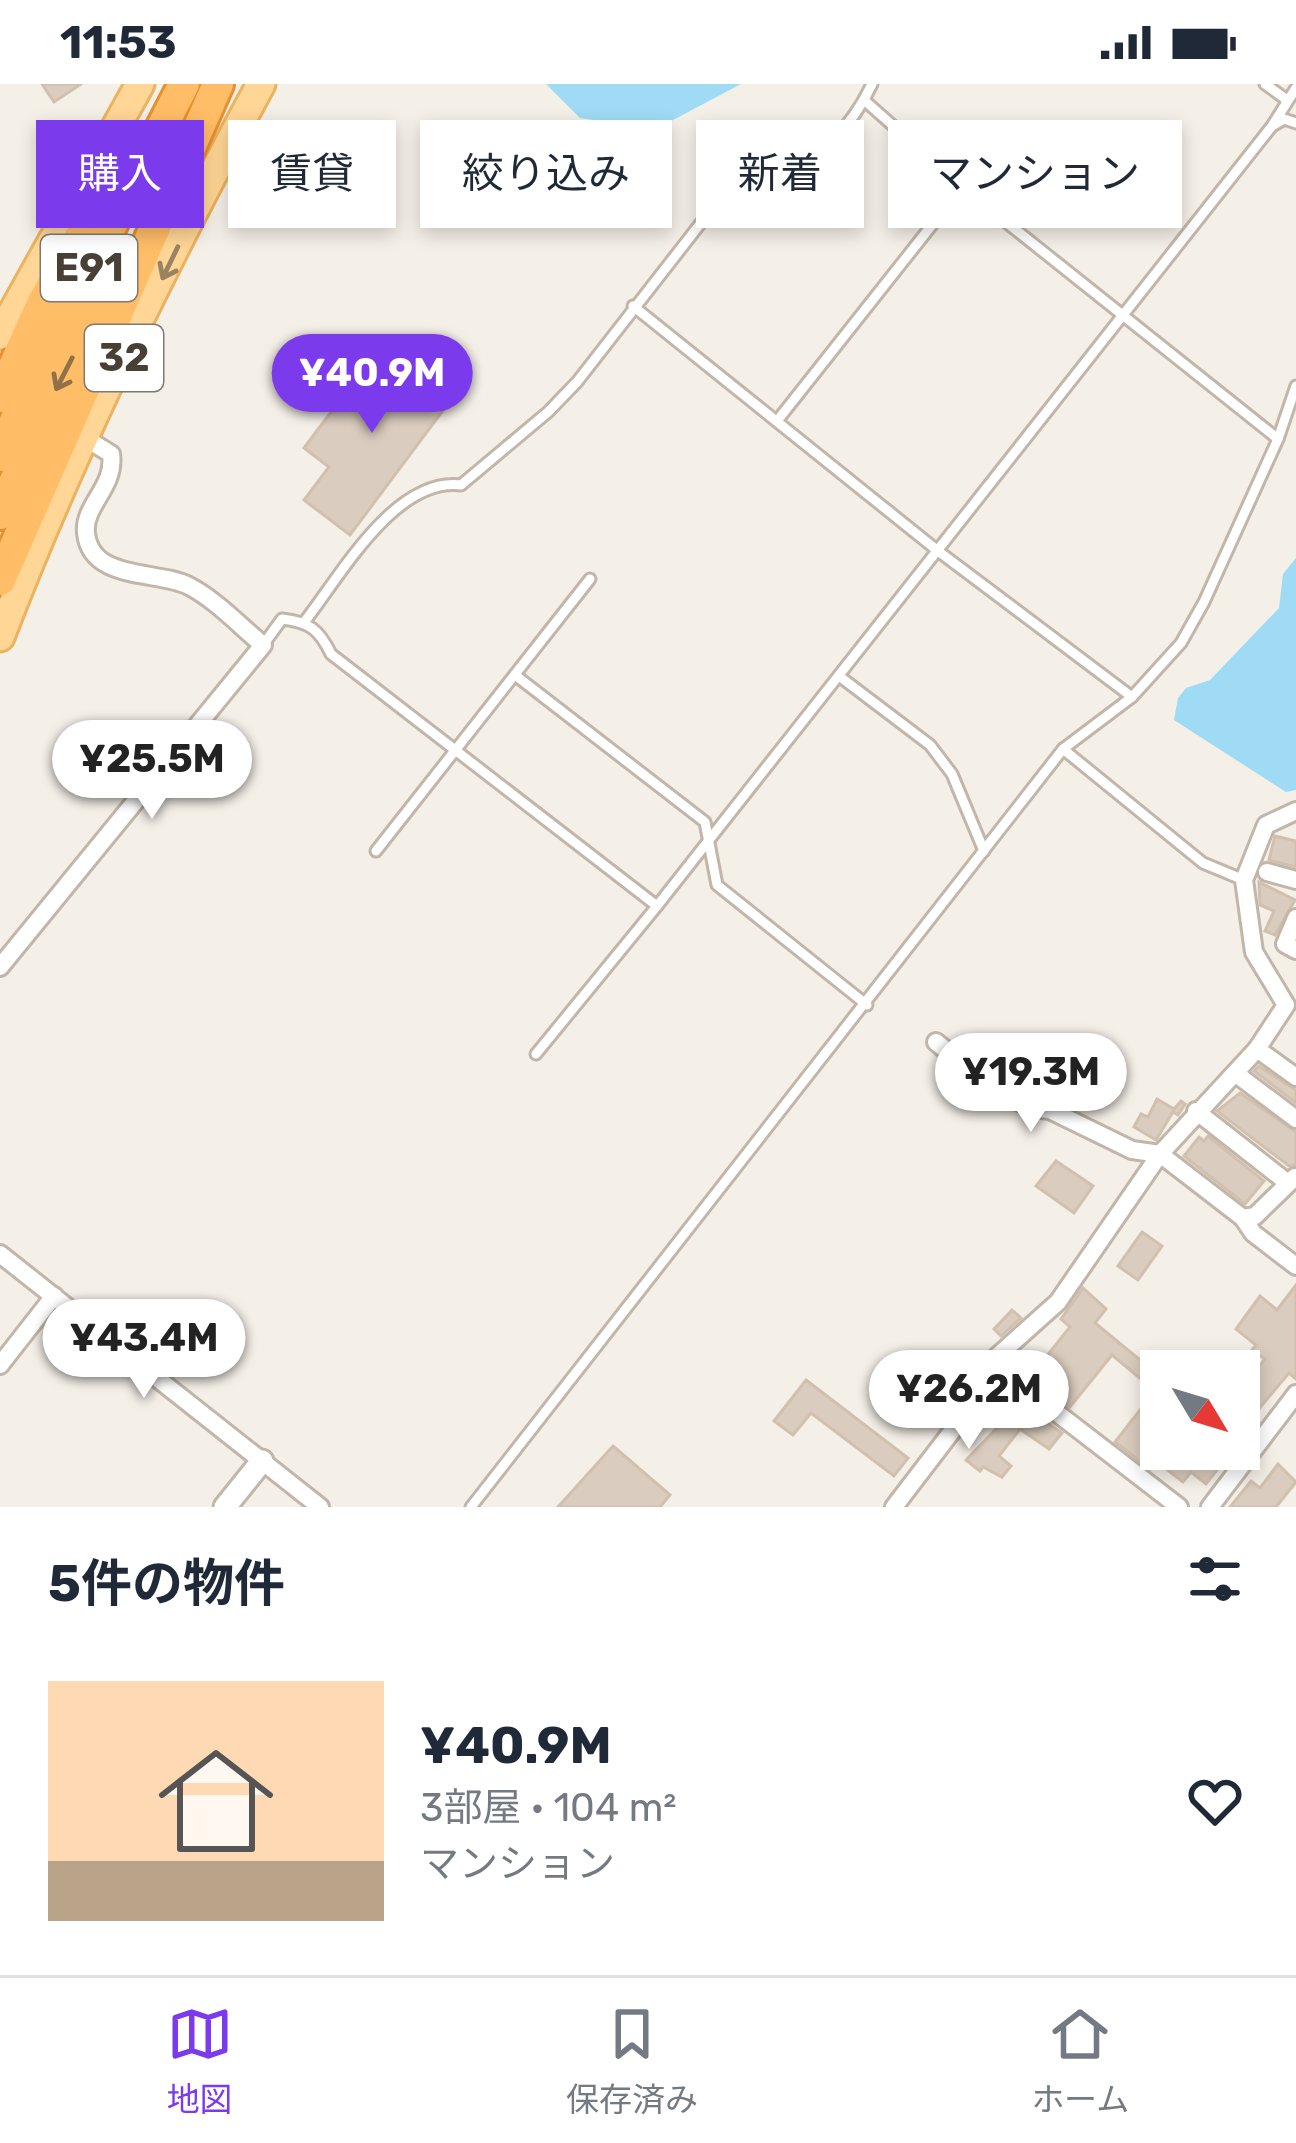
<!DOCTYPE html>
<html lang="ja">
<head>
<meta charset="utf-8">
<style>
  :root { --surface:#fff; --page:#f6f6f7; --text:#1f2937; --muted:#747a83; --line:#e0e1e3; --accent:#7c3aed }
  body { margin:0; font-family:Rubik,"Noto Sans JP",sans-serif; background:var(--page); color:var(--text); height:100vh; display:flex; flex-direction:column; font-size:45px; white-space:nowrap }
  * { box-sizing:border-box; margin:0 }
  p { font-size:39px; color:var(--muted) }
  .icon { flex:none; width:66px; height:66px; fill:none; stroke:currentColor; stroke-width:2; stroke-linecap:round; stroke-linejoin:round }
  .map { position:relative; height:1423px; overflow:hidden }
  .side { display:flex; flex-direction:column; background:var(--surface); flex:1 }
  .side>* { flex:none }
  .guide { position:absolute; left:36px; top:36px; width:1224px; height:108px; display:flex; gap:24px }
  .needle { width:78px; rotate:128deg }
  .controls { position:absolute; left:1140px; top:1266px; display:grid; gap:24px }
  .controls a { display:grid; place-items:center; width:120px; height:120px; border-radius:0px; background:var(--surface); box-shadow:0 6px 18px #0003; font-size:60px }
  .price { position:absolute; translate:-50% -102px; padding:0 27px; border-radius:42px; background:#fff; color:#222; font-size:39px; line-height:78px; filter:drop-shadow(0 3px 6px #0008) }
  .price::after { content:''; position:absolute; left:50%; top:72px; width:36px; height:27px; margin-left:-18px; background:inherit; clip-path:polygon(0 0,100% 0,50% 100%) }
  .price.on { background:var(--accent); color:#fff }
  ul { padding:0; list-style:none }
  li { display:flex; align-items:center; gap:36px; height:300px; padding:0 48px }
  li span { display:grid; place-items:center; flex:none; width:336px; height:240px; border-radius:0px; color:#555 }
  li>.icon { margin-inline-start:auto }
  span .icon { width:144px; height:144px; fill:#fffc; stroke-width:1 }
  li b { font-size:51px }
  h2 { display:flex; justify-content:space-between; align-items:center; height:144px; padding:0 48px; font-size:51px }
  .chip { padding:0 42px; border-radius:0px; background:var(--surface); box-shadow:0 6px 18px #0003; font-size:42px; line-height:108px }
  .chip.on { background:var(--accent); color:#fff }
  .status { display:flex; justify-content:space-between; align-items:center; height:84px; padding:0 60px; background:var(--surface); direction:ltr }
  .status svg { height:33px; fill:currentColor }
  .tab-bar { display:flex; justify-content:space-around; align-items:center; height:168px; border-top:3px solid var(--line); background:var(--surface); font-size:33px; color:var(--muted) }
  .tab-bar a { display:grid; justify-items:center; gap:6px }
  .tab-bar .on { color:var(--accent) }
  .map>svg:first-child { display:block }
  .water { fill:#9fdbf5 }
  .building { fill:#daccbe; stroke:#d2c0ae; stroke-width:3 }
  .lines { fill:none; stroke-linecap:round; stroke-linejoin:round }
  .service-casing { stroke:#c1b6a9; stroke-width:15 }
  .minor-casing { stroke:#c1b6a9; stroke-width:22 }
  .tertiary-casing { stroke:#c1b6a9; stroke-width:27 }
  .primary-casing { stroke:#ecb25d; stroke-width:33 }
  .motorway-casing { stroke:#e8902d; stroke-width:36 }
  .service { stroke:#fff; stroke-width:9 }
  .minor { stroke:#fff; stroke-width:16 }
  .tertiary { stroke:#fff; stroke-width:21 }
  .primary { stroke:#ffd695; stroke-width:27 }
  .motorway { stroke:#ffbd67; stroke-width:30 }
  .oneway { stroke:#9a8360 }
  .oneway2 { stroke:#917149 }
  .labels { text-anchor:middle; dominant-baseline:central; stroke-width:10; stroke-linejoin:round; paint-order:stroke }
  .shield { fill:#fff; stroke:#7f7972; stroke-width:3 }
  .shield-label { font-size:39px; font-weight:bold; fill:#483f35 }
</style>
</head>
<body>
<div class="status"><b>11:53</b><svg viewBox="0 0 49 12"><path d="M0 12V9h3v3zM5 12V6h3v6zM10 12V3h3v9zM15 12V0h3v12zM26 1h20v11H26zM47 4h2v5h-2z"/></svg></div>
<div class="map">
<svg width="1296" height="1423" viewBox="0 0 1296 1423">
  <rect width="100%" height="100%" fill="#f4efe7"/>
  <!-- water -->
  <g class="water">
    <path d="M546 0H741L656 45 580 34Z"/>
    <path d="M1296 474V706L1286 708 1174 636 1178 614 1186 604 1210 596 1279 524 1283 490Z"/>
  </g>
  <!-- building -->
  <g class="building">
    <path d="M42 0H81L54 18Z"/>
    <path d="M382 260 453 313 350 451 304 416 329 383 304 364Z"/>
    <path d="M1275 752 1296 757V783L1269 776Z"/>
    <path d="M1259 798 1295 816 1275 851 1265 847 1274 827 1260 821Z"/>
    <path d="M1259 982 1296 1006V1019L1254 987Z"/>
    <path d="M1240 1009 1296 1048V1081L1289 1082 1217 1027Z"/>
    <path d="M1157 1015 1174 1025 1181 1017 1185 1020 1178 1031 1173 1028 1156 1056 1134 1043 1141 1030 1148 1033Z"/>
    <path d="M1208 1052 1264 1097 1245 1120 1184 1072 1199 1053 1204 1057Z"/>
    <path d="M1056 1077 1093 1102 1074 1129 1036 1102Z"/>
    <path d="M1142 1148 1162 1162 1138 1196 1118 1182Z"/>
    <path d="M1296 1201V1295L1289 1289 1247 1339 1239 1333V1297L1245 1301 1265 1275 1252 1266 1256 1261 1236 1245 1260 1212 1277 1226Z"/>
    <path d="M1083 1204 1106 1225 1095 1239 1151 1285 1142 1296 1112 1271 1070 1323 1058 1314 1062 1310 1034 1288 1070 1243 1061 1235Z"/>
    <path d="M1012 1226 1021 1234 1001 1252 994 1245Z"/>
    <path d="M806 1296 908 1374 894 1392 811 1329 793 1351 774 1337Z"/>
    <path d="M1147 1317 1161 1328V1365H1168L1190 1382 1201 1368 1209 1375 1215 1368 1225 1376 1206 1400 1191 1388 1183 1398 1156 1377 1150 1385 1115 1358Z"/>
    <path d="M1020 1320 1062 1349 1049 1365 1020 1345 999 1372 1011 1382 1002 1393 983 1383 980 1387 966 1376Z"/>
    <path d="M613 1362 670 1411 660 1423H558Z"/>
    <path d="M1278 1380 1296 1398 1276 1423H1230L1251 1397 1260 1404Z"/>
  </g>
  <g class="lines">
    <!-- service casing -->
    <g class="service-casing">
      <g id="service">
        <path d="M1265 0 1287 16"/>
        <path d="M864 16 962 103 1278 355"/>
        <path d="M1274 41 1284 35 1296 39"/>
        <path d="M633 222 938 467 1132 613"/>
        <path d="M777 337 962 103"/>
        <path d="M305 537C341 491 395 393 461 401L548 328 577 298 711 126C733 111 756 105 780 94 820 75 853 41 872 0"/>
        <path d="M263 561 282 535C309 538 319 545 331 570L657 822"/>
        <path d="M515 591 705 738 717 801 867 921"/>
        <path d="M839 592 930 661 952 690 984 767"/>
        <path d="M1063 665 1203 779 1244 796"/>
        <path d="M376 767 590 495"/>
        <path d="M536 970 657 822 1272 42 1296 4"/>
        <path d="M471 1423 1063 665 1132 613 1181 559 1204 518 1278 355 1296 302"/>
      </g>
    </g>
    <!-- minor casing -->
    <g class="minor-casing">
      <g id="minor">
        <path d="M1267 788 1296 796"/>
        <path d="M1296 834 1285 860 1296 866"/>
        <path d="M0 883 263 561C240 542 216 516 189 502 159 486 91 498 86 449 83 421 116 403 111 370L77 349"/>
        <path d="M936 958C964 981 1012 1025 1050 1026L1132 1066 1160 1070 1243 1134 1253 1149 1296 1182"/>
        <path d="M1257 965 1296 993"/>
        <path d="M1235 989 1296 1035"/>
        <path d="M1196 1027 1288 1099"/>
        <path d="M1243 1134 1255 1132 1295 1093"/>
        <path d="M0 1170 320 1423"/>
        <path d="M991 1278 1179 1423"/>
        <path d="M0 1281 54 1212"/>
        <path d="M894 1423 959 1338 991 1278 1058 1218 1160 1070 1257 965 1286 921 1254 868 1244 796 1266 741 1296 727"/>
        <path d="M1210 1423 1296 1310"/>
      </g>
    </g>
    <!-- tertiary casing -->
    <g class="tertiary-casing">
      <path id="tertiary" d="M225 1423 262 1377"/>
    </g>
    <!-- primary casing -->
    <g class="primary-casing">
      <g id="primary">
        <path d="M0 251 140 0"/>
        <path d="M0 553C72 365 165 177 261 0"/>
      </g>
    </g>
    <!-- motorway casing -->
    <g class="motorway-casing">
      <g id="motorway">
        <path d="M0 313 42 220 107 105"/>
        <path d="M0 372 36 288 184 0"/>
        <path d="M0 430 59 298 126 170"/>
        <path d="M0 496 218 0"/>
      </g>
    </g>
    <!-- service -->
    <use href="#service" class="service"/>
    <!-- minor -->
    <use href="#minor" class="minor"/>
    <!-- tertiary -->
    <use href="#tertiary" class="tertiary"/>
    <!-- primary -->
    <use href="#primary" class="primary"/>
    <!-- motorway -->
    <use href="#motorway" class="motorway"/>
  </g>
  <!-- one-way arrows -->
  <defs><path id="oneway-shaft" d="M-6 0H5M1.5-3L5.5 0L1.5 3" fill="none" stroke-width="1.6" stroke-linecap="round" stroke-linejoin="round" transform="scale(3)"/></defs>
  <use class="oneway" href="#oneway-shaft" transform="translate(170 179) rotate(116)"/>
  <use class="oneway2" href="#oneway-shaft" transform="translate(64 290) rotate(117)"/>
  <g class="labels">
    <!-- shield labels -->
    <g class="shield">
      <rect x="41" y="151" width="96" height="66" rx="9"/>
      <rect x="85" y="241" width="78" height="66" rx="9"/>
    </g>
    <g class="shield-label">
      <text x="89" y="184">E91</text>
      <text x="124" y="274">32</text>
    </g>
  </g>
</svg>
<div class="controls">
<a><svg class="needle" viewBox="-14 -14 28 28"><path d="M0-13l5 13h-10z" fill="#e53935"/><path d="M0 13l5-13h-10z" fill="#747a83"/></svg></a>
</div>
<b class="price on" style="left:372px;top:352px">¥40.9M</b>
<b class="price" style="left:152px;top:738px">¥25.5M</b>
<b class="price" style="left:1031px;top:1051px">¥19.3M</b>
<b class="price" style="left:144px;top:1317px">¥43.4M</b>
<b class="price" style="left:969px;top:1368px">¥26.2M</b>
<div class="guide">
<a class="chip on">購入</a>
<a class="chip">賃貸</a>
<a class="chip">絞り込み</a>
<a class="chip">新着</a>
<a class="chip">マンション</a>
</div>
</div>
<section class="side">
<h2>5件の物件<svg class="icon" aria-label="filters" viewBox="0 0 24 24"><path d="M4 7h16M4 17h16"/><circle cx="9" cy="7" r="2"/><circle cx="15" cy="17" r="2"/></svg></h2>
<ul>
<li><span style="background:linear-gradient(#ffd9b3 75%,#b9a48a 0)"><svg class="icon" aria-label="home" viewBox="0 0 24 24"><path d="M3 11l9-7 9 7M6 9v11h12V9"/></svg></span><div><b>¥40.9M</b><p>3部屋 · 104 m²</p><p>マンション</p></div><svg class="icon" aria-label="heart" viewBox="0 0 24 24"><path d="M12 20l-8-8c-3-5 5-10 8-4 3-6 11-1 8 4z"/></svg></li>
</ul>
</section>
<nav class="tab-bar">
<a class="on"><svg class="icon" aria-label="map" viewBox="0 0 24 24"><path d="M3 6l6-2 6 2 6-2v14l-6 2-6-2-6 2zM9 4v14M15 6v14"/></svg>地図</a>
<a><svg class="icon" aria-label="saved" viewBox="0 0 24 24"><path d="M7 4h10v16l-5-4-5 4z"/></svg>保存済み</a>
<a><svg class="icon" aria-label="home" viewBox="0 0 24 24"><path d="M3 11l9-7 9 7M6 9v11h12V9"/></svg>ホーム</a>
</nav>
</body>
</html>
